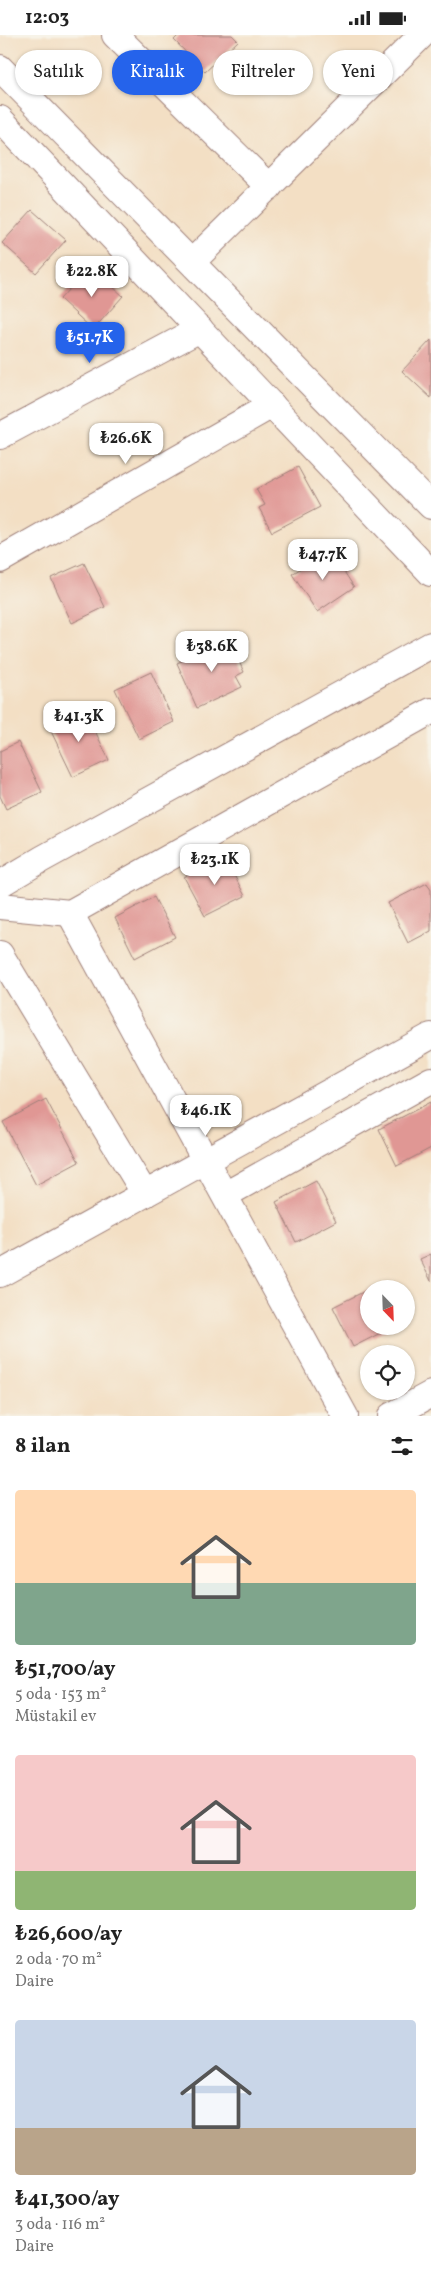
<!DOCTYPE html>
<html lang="tr">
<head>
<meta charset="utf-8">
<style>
  :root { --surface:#fff; --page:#f6f6f6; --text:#222; --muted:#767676; --accent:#2563eb }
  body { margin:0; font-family:Vollkorn,serif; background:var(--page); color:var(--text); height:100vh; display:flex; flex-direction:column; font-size:19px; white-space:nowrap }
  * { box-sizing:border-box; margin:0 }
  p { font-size:16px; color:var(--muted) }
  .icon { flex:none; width:28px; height:28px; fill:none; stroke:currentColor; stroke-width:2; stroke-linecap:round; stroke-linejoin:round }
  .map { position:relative; height:1381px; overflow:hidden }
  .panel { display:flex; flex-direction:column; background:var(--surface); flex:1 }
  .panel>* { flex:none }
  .guide { position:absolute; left:15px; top:15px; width:401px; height:45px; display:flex; gap:10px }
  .needle { width:32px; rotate:157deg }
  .buttons { position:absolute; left:360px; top:1245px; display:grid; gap:10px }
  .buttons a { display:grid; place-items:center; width:55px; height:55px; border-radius:50%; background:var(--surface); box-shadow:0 1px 4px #0004; font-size:25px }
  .price { position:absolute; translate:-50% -42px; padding:0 11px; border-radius:10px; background:#fff; color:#222; font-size:16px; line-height:32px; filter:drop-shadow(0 1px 2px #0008) }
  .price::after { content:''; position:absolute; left:50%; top:30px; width:15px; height:11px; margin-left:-8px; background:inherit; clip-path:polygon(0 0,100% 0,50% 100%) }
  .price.active { background:var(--accent); color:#fff }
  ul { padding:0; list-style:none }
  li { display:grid; align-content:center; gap:10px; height:265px; padding:0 15px }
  li span { display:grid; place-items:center; height:155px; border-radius:5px; color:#555 }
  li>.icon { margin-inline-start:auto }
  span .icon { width:90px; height:90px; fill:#fffc; stroke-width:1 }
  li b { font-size:21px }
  h2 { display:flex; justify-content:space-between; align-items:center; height:60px; padding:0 15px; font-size:21px }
  .tag { padding:0 18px; border-radius:22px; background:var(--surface); box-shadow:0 1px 4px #0004; font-size:18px; line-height:45px }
  .tag.active { background:var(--accent); color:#fff }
  .status { display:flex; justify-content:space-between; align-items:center; height:35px; padding:0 25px; background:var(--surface); direction:ltr }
  .status svg { height:14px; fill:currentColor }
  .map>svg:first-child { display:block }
  .building { fill:#e09794 }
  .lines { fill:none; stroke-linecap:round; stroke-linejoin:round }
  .minor-casing { stroke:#9e7f78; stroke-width:28 }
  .minor { stroke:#fff; stroke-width:26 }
</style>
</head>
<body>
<div class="status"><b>12:03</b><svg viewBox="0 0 49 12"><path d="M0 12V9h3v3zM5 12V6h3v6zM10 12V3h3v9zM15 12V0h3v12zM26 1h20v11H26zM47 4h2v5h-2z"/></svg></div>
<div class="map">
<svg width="431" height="1381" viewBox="0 0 431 1381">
  <rect width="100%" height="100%" fill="#f7f3e8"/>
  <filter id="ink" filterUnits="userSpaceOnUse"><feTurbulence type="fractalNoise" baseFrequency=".02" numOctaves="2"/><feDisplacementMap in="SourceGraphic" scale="10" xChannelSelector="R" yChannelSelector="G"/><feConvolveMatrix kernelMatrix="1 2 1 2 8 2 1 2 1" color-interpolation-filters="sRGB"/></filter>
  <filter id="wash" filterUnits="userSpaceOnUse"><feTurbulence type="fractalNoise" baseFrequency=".0096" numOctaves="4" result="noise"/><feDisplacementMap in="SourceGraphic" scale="20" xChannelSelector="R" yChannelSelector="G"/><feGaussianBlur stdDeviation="1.12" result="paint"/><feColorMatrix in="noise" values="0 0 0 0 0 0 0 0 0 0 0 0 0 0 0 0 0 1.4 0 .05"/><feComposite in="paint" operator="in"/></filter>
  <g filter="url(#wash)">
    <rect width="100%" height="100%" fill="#f3dfc4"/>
    <g id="blocks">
      <!-- building -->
      <g class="building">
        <path d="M179 0H232L238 6 205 37 174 5Z"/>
        <path d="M32 175 66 205 36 238 2 208Z"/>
        <path d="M90 231 123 261 93 295 60 264Z"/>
        <path d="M431 305V363L402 336Z"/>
        <path d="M298 432 320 472 272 497 259 473 265 470 256 454Z"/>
        <path d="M330 515 354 552 317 577 292 539Z"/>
        <path d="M84 528 105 572 72 588 51 543Z"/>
        <path d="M228 604 244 637 236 641 242 652 197 673 177 628Z"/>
        <path d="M151 637 174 687 139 704 115 654Z"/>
        <path d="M85 675 109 725 73 742 49 692Z"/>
        <path d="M18 707 42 757 6 774 0 761V716Z"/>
        <path d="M224 821 245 861 205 881 184 842Z"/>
        <path d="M427 848 431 855V896L408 908 388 868Z"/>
        <path d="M154 862 175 902 135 923 115 883Z"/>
        <path d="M46 1064 79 1127 36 1150 3 1087Z"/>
        <path d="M431 1067V1113L397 1131 379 1094Z"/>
        <path d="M316 1146 336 1186 296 1207 276 1167Z"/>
        <path d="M431 1219V1246L420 1224Z"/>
        <path d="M373 1252 374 1254H369V1291H394L353 1312 333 1272Z"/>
      </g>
    </g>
  </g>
  <g filter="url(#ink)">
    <use href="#blocks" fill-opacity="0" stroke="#9e7f78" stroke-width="1"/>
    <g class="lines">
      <!-- minor casing -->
      <g class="minor-casing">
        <g id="minor">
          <path d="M115 0 269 152"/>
          <path d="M0 33 431 471"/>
          <path d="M0 84 431 538"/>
          <path d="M192 227 422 0"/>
          <path d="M0 401 200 294"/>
          <path d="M0 525 272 370"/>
          <path d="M0 849 42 824 431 610"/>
          <path d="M0 871 70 878 431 676"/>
          <path d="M70 878 345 1381"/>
          <path d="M0 919 145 1159"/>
          <path d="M225 1160 431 1045"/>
          <path d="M0 1239 431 1001"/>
          <path d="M391 1381 431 1359"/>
        </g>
      </g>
      <!-- minor -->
      <use href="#minor" class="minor"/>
    </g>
  </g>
</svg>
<div class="buttons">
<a><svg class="needle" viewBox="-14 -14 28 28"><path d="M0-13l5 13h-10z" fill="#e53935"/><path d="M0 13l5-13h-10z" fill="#767676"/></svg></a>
<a><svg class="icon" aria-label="locate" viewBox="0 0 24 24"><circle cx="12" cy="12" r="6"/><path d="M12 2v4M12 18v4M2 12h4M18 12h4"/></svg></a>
</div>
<b class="price" style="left:92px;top:263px">₺22.8K</b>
<b class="price active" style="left:90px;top:329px">₺51.7K</b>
<b class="price" style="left:126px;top:430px">₺26.6K</b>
<b class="price" style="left:323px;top:546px">₺47.7K</b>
<b class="price" style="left:212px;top:638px">₺38.6K</b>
<b class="price" style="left:79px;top:708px">₺41.3K</b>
<b class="price" style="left:215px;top:851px">₺23.1K</b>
<b class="price" style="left:206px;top:1102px">₺46.1K</b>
<div class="guide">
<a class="tag">Satılık</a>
<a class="tag active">Kiralık</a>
<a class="tag">Filtreler</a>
<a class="tag">Yeni</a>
</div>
</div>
<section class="panel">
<h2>8 ilan<svg class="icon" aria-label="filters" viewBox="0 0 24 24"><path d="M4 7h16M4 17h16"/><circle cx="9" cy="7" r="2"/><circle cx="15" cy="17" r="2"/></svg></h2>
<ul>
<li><span style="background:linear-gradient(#ffd9b3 60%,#7fa58c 0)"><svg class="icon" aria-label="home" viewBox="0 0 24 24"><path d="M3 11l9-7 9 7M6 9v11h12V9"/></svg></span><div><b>₺51,700/ay</b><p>5 oda · 153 m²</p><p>Müstakil ev</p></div></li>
<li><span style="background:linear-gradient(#f6c9c9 75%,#8fb573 0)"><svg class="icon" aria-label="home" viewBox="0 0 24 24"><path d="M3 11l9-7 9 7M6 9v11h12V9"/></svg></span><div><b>₺26,600/ay</b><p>2 oda · 70 m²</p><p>Daire</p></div></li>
<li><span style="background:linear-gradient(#c9d6e8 70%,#b9a48a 0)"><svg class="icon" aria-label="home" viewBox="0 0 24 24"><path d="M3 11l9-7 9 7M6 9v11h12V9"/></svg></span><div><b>₺41,300/ay</b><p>3 oda · 116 m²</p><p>Daire</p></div></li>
</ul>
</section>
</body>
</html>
